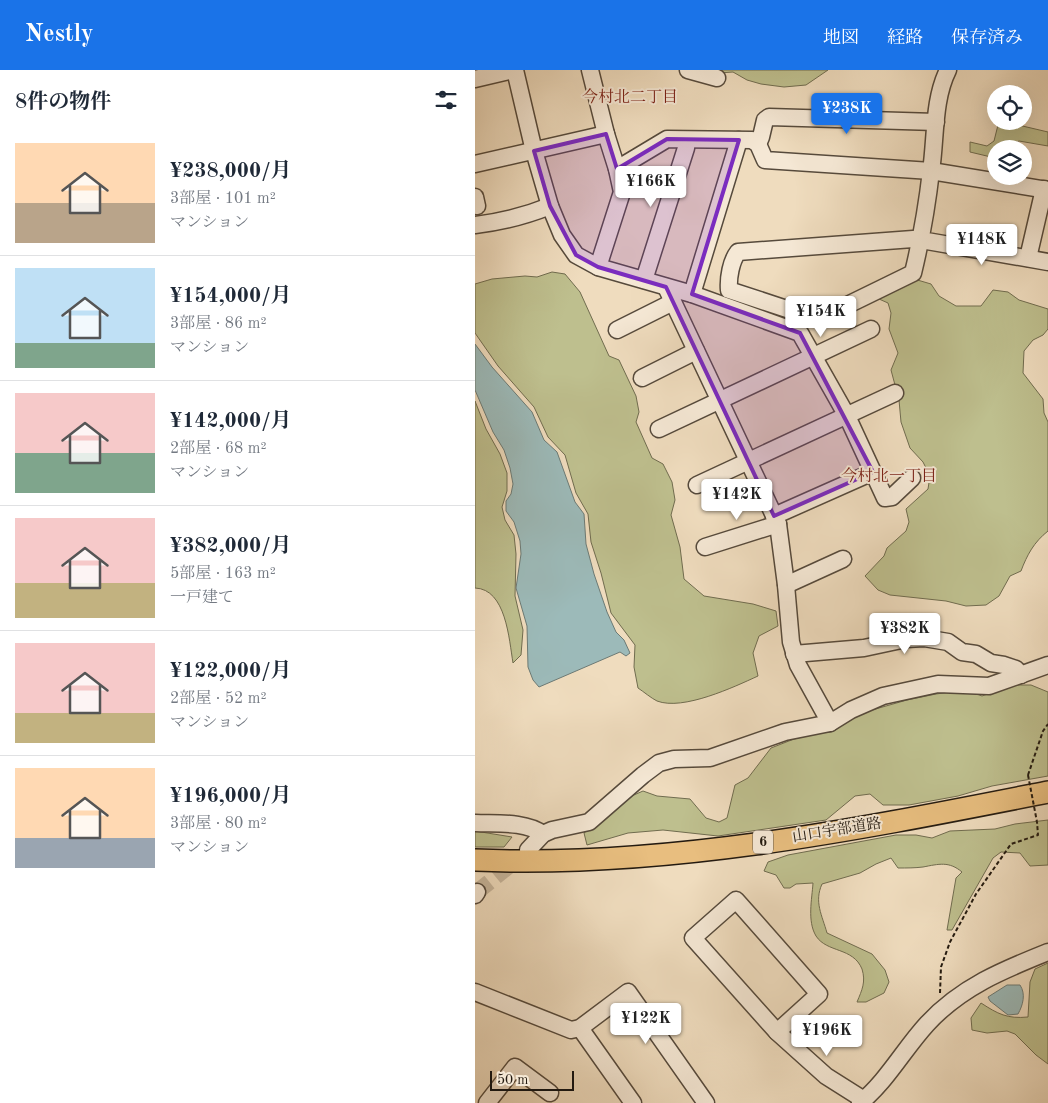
<!DOCTYPE html>
<html lang="ja">
<head>
<meta charset="utf-8">
<style>
  :root { --surface:#fff; --page:#f6f6f7; --text:#1f2937; --muted:#747a83; --line:#e0e1e3; --accent:#1a73e8 }
  body { margin:0; font-family:"Old Standard TT","Noto Serif JP",serif; background:var(--page); color:var(--text); height:100vh; display:flex; flex-direction:column; font-size:19px; white-space:nowrap }
  * { box-sizing:border-box; margin:0 }
  p { font-size:16px; color:var(--muted) }
  .icon { flex:none; width:28px; height:28px; fill:none; stroke:currentColor; stroke-width:2; stroke-linecap:round; stroke-linejoin:round }
  .map { position:relative; flex:1; overflow:hidden }
  .details { display:flex; flex-direction:column; background:var(--surface); width:475px }
  .details>* { flex:none }
  .buttons { position:absolute; left:512px; top:15px; display:grid; gap:10px }
  .buttons a { display:grid; place-items:center; width:45px; height:45px; border-radius:50%; background:var(--surface); box-shadow:0 5px 20px #0002; font-size:25px }
  .scale { position:absolute; left:15px; bottom:12px; width:84px; box-sizing:border-box; padding-left:5px; border:2px solid #231a10; border-top:0; font-size:14px; line-height:18px; white-space:nowrap; color:#231a10; -webkit-text-stroke:4px #f5e8d5; paint-order:stroke }
  .price { position:absolute; translate:-50% -42px; padding:0 11px; border-radius:5px; background:#fff; color:#222; font-size:16px; line-height:32px; filter:drop-shadow(0 1px 2px #0008) }
  .price::after { content:''; position:absolute; left:50%; top:30px; width:15px; height:11px; margin-left:-8px; background:inherit; clip-path:polygon(0 0,100% 0,50% 100%) }
  .price.current { background:var(--accent); color:#fff }
  ul { padding:0; list-style:none }
  li { display:flex; align-items:center; gap:15px; height:125px; padding:0 15px }
  li+li { border-top:1px solid var(--line) }
  li span { display:grid; place-items:center; flex:none; width:140px; height:100px; border-radius:0px; color:#555 }
  li>.icon { margin-inline-start:auto }
  span .icon { width:60px; height:60px; fill:#fffc; stroke-width:1 }
  li b { font-size:21px }
  h2 { display:flex; justify-content:space-between; align-items:center; height:60px; padding:0 15px; font-size:21px }
  header { display:flex; align-items:center; gap:30px; box-sizing:border-box; height:70px; padding:0 25px; background:var(--accent); color:#fff }
  header strong { font-size:24px }
  nav { display:flex; gap:28px; margin-inline-start:auto; font-size:18px }
  main { display:flex; flex:1; min-height:0 }
  .map>svg:first-child { display:block }
  .green { fill:#bebf8e; stroke:#706c4f }
  .water { fill:#9cbab9; stroke:#6c7a75 }
  .lines { fill:none; stroke-linecap:round; stroke-linejoin:round }
  .minor-tunnel { stroke:#c6b59b; stroke-width:16; stroke-dasharray:16 8; stroke-linecap:butt }
  .minor-casing { stroke:#564a3c; stroke-width:19 }
  .major-casing { stroke:#231a10; stroke-width:24 }
  .path { stroke:#231a10; stroke-width:2; stroke-dasharray:4 2.5; stroke-linecap:butt }
  .minor { stroke:#f5e8d5; stroke-width:16 }
  .major { stroke:#e8be7f; stroke-width:21 }
  .path-bridge { stroke:#231a10; stroke-width:2; stroke-dasharray:4 2.5; stroke-linecap:butt }
  .marked { fill:#7b2cbf; fill-opacity:0.2; stroke:#7b2cbf; stroke-width:4; stroke-linejoin:round }
  .labels { text-anchor:middle; dominant-baseline:central; stroke-width:4; stroke-linejoin:round; paint-order:stroke }
  .shield { fill:#f5e8d5; stroke:#62584b; stroke-width:1 }
  .shield-label { font-size:14px; font-weight:bold; fill:#231a10 }
  .street-label { font-size:15px; fill:#231a10; stroke:#f5e8d5 }
  .neighbourhood-label { font-size:16px; fill:#7a1f14; stroke:#f5e8d5 }
</style>
</head>
<body>
<header>
<strong>Nestly</strong>
<nav><a>地図</a><a>経路</a><a>保存済み</a></nav>
</header>
<main>
<section class="details">
<h2>8件の物件<svg class="icon" aria-label="filters" viewBox="0 0 24 24"><path d="M4 7h16M4 17h16"/><circle cx="9" cy="7" r="2"/><circle cx="15" cy="17" r="2"/></svg></h2>
<ul>
<li><span style="background:linear-gradient(#ffd9b3 60%,#b9a48a 0)"><svg class="icon" aria-label="home" viewBox="0 0 24 24"><path d="M3 11l9-7 9 7M6 9v11h12V9"/></svg></span><div><b>¥238,000/月</b><p>3部屋 · 101 m²</p><p>マンション</p></div></li>
<li><span style="background:linear-gradient(#bfe0f5 75%,#7fa58c 0)"><svg class="icon" aria-label="home" viewBox="0 0 24 24"><path d="M3 11l9-7 9 7M6 9v11h12V9"/></svg></span><div><b>¥154,000/月</b><p>3部屋 · 86 m²</p><p>マンション</p></div></li>
<li><span style="background:linear-gradient(#f6c9c9 60%,#7fa58c 0)"><svg class="icon" aria-label="home" viewBox="0 0 24 24"><path d="M3 11l9-7 9 7M6 9v11h12V9"/></svg></span><div><b>¥142,000/月</b><p>2部屋 · 68 m²</p><p>マンション</p></div></li>
<li><span style="background:linear-gradient(#f6c9c9 65%,#c2b280 0)"><svg class="icon" aria-label="home" viewBox="0 0 24 24"><path d="M3 11l9-7 9 7M6 9v11h12V9"/></svg></span><div><b>¥382,000/月</b><p>5部屋 · 163 m²</p><p>一戸建て</p></div></li>
<li><span style="background:linear-gradient(#f6c9c9 70%,#c2b280 0)"><svg class="icon" aria-label="home" viewBox="0 0 24 24"><path d="M3 11l9-7 9 7M6 9v11h12V9"/></svg></span><div><b>¥122,000/月</b><p>2部屋 · 52 m²</p><p>マンション</p></div></li>
<li><span style="background:linear-gradient(#ffd9b3 70%,#9aa5b1 0)"><svg class="icon" aria-label="home" viewBox="0 0 24 24"><path d="M3 11l9-7 9 7M6 9v11h12V9"/></svg></span><div><b>¥196,000/月</b><p>3部屋 · 80 m²</p><p>マンション</p></div></li>
</ul>
</section>
<div class="map">
<svg width="573" height="1033" viewBox="0 0 573 1033">
  <rect width="100%" height="100%" fill="#efdcbe"/>
  <filter id="stains"><feTurbulence type="fractalNoise" baseFrequency=".004" numOctaves="4"/><feColorMatrix values="0 0 0 0 .2 0 0 0 0 .09 0 0 0 0 .02 0 0 0 .5 -.17"/></filter>
  <radialGradient id="worn" r=".72"><stop offset=".6" stop-color="#630" stop-opacity="0"/><stop offset="1" stop-color="#630" stop-opacity=".3"/></radialGradient>
  <!-- green -->
  <g class="green">
    <path d="M231 0H353L331 15 309 17 286 14 272 10 258 2 244 3Z"/>
    <path d="M524 51H533L539 54 573 62V76L544 71 526 79H521V83L516 87 495 82V72L512 76 519 71Z"/>
    <path d="M77 202 90 204 105 222 134 286 144 290 161 326 164 342 161 352 177 388 188 394 197 412 200 430 196 445 205 477 209 509 229 526 278 534 301 541 303 556 284 566 278 583 283 606C259 617 208 641 182 631 176 628 169 622 163 618L159 597 160 575 136 543 126 503 116 472 113 444 101 423 90 385 73 367 59 337 23 296 0 263V214L17 209 50 206 62 207Z"/>
    <path d="M439 209 456 214 464 226 481 236H506L518 220 533 222 544 230 573 239V259L568 265 558 270 549 281 548 303 568 329 569 343 573 352V461C559 472 552 485 546 501L535 506 524 526 511 535 491 536 471 531 415 525 403 520 390 506 409 486 412 478 431 461 434 452 431 439 453 419 455 406 448 392 435 378 426 352 424 330 416 300 423 283 414 259 416 243 413 233 404 229 403 225Z"/>
    <path d="M0 331 11 359 25 384 32 403V421L27 437 30 450 39 465 41 484 40 526 48 560 46 585 38 593C34 569 31 519 0 518Z"/>
    <path d="M542 615H556L573 622V706L517 716 483 726 434 735H408L395 724 380 726 351 750 243 766 188 760 153 763 112 775 109 763 152 728 168 721 182 726 215 729 231 748 244 752 252 748 260 715 273 708 296 678 319 669 349 662 367 655 390 642 432 630 461 624 491 620 507 626 518 622Z"/>
    <path d="M573 750V795L555 796 545 783 526 782 518 788 477 860H472L481 808 487 802C474 791 464 794 448 797 440 798 432 798 423 798L416 788 401 794 385 803 347 814C339 832 347 845 352 863L397 884 410 900 414 912 409 923 391 932H382C387 920 391 912 387 899 378 877 352 883 341 866 332 851 337 829 338 813L321 814 315 818H309L301 805 289 801 293 792 313 785 421 765H441L457 768 475 761 520 759 540 754Z"/>
    <path d="M0 761 37 767 29 777H0Z"/>
    <path d="M573 893V994L561 985 540 964 532 961 512 963 497 960 496 948 506 933C523 944 532 949 553 947L555 912 560 899Z"/>
  </g>
  <!-- water -->
  <g class="water">
    <path d="M0 274 17 297 57 342 69 370 82 382 100 432 109 444 111 474 119 504 132 542 141 562 149 570 155 583 151 586 145 582 64 617 58 610 53 597 52 556 41 518 46 484 45 471 39 452 31 441V431L36 424 38 414 35 398 29 380 18 362 0 320Z"/>
    <path d="M532 915H545C551 924 548 935 543 944L533 945 515 931 513 927Z"/>
  </g>
  <g class="lines">
    <!-- minor-tunnel -->
    <path class="minor-tunnel" d="M2 822 44 788"/>
    <!-- minor casing -->
    <g class="minor-casing">
      <g id="minor">
        <path d="M40 0 59 81 75 136 87 165 101 185 123 197 217 224 325 263 372 346 410 428 417 427 437 408"/>
        <path d="M115 0 131 64 142 99 147 122 123 197"/>
        <path d="M213 0 242 8"/>
        <path d="M473 0C458 30 461 68 456 101 452 136 446 170 438 203L348 247H336L254 220C253 208 256 191 263 182L438 169 446 170 573 192"/>
        <path d="M0 9 38 0"/>
        <path d="M283 74 286 67 290 50 294 47 461 52"/>
        <path d="M0 94 131 64"/>
        <path d="M142 99 192 69 277 70 283 74 290 90 456 101 573 120"/>
        <path d="M0 127 2 136"/>
        <path d="M0 155C27 152 50 146 75 136"/>
        <path d="M553 188 569 119"/>
        <path d="M169 210 211 78 212 70"/>
        <path d="M191 217 303 454 311 515 316 572 323 595 355 653"/>
        <path d="M217 224 264 70"/>
        <path d="M142 260 198 232"/>
        <path d="M167 308 221 281"/>
        <path d="M184 359 396 259"/>
        <path d="M222 415 420 323"/>
        <path d="M299 446 398 402"/>
        <path d="M230 477 303 454"/>
        <path d="M311 515 368 489"/>
        <path d="M319 584 389 578 431 569 449 568 473 572 487 582 501 584 516 593 529 595 541 599 546 605"/>
        <path d="M0 753C22 754 50 751 68 764"/>
        <path d="M53 780 68 764 77 760 114 752 168 705 184 693 199 689 235 688 310 662 355 653 376 640 408 626 463 614 514 616 573 595"/>
        <path d="M0 825 2 822"/>
        <path d="M261 830 344 924 302 962 218 868Z"/>
        <path d="M0 922 96 960 105 958 153 922 231 1033"/>
        <path d="M105 958 158 1033"/>
        <path d="M302 962 351 1006 389 1030"/>
        <path d="M12 1033 40 997 75 1023"/>
        <path d="M385 1033C412 1011 429 979 452 954 486 917 528 900 573 882"/>
      </g>
    </g>
    <!-- major casing -->
    <g class="major-casing">
      <path id="major" d="M0 790C193 798 385 759 573 722"/>
    </g>
    <!-- path -->
    <g class="path">
      <path d="M553 705 568 661 573 654"/>
      <path d="M465 923 466 897 475 872 501 824 536 774 563 765 562 752"/>
    </g>
    <!-- minor -->
    <use href="#minor" class="minor"/>
    <!-- major -->
    <use href="#major" class="major"/>
    <!-- path-bridge -->
    <path class="path-bridge" d="M553 705 562 752"/>
  </g>
  <!-- marked area -->
  <path class="marked" d="M131 64 142 99 192 69 264 70 217 224 325 263 398 402 299 446 191 217 123 197 101 185 75 136 59 81Z"/>
  <g class="labels">
    <!-- shield labels -->
    <rect class="shield" x="278" y="760.5" width="20" height="23" rx="4"/>
    <g class="shield-label">
      <text x="288" y="772">6</text>
    </g>
    <!-- street labels -->
    <g class="street-label">
      <text transform="translate(362 761) rotate(-9)">山口宇部道路</text>
    </g>
    <!-- neighbourhood labels -->
    <g class="neighbourhood-label">
      <text x="155" y="28">今村北二丁目</text>
      <text x="414" y="407">今村北一丁目</text>
    </g>
  </g>
  <rect width="100%" height="100%" filter="url(#stains)"/>
  <rect width="100%" height="100%" fill="url(#worn)"/>
</svg>
<div class="buttons">
<a><svg class="icon" aria-label="locate" viewBox="0 0 24 24"><circle cx="12" cy="12" r="6"/><path d="M12 2v4M12 18v4M2 12h4M18 12h4"/></svg></a>
<a><svg class="icon" aria-label="layers" viewBox="0 0 24 24"><path d="M12 4l9 5-9 5-9-5zM3 14l9 5 9-5"/></svg></a>
</div>
<div class="scale">50 m</div>
<b class="price current" style="left:372px;top:65px">¥238K</b>
<b class="price" style="left:176px;top:138px">¥166K</b>
<b class="price" style="left:507px;top:196px">¥148K</b>
<b class="price" style="left:346px;top:268px">¥154K</b>
<b class="price" style="left:262px;top:451px">¥142K</b>
<b class="price" style="left:430px;top:585px">¥382K</b>
<b class="price" style="left:171px;top:975px">¥122K</b>
<b class="price" style="left:352px;top:987px">¥196K</b>
</div>
</main>
</body>
</html>
